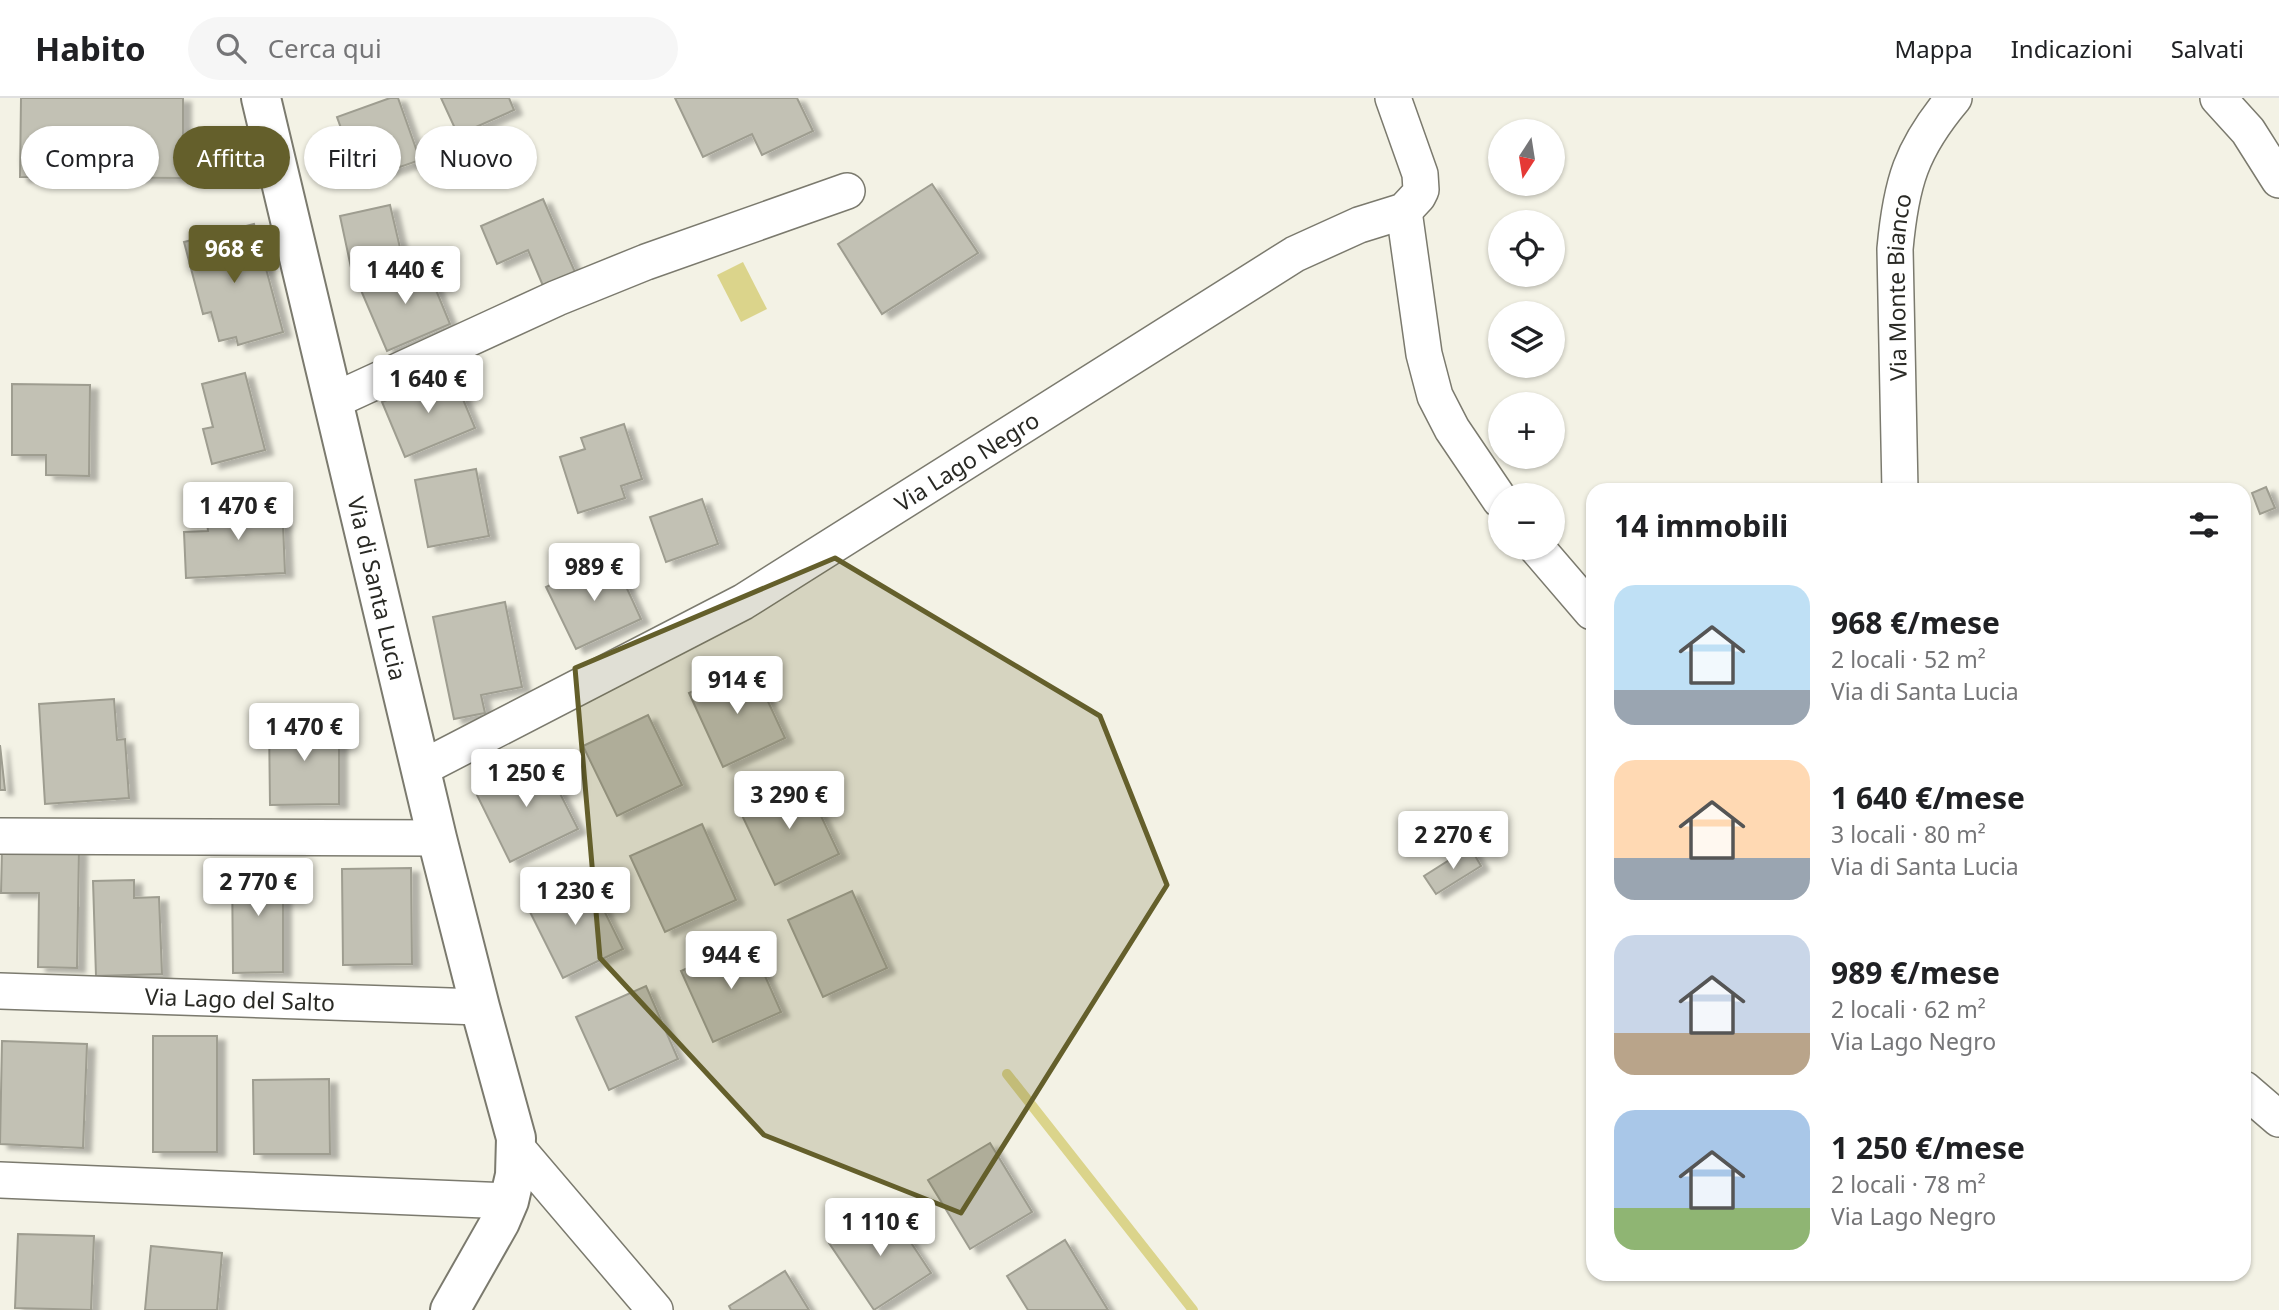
<!DOCTYPE html>
<html lang="it">
<head>
<meta charset="utf-8">
<style>
  :root { --surface:#fff; --page:#f6f6f6; --text:#202124; --muted:#757577; --line:#e0e0e0; --accent:#645f2b }
  body { margin:0; font-family:"Noto Sans",sans-serif; background:var(--page); color:var(--text); height:100vh; display:flex; flex-direction:column; font-size:26px; white-space:nowrap }
  * { box-sizing:border-box; margin:0 }
  p { font-size:23px; color:var(--muted) }
  .icon { flex:none; width:38px; height:38px; fill:none; stroke:currentColor; stroke-width:2; stroke-linecap:round; stroke-linejoin:round }
  .map { position:relative; flex:1; overflow:hidden }
  .sheet { position:absolute; left:1586px; top:385px; width:665px; height:798px; display:flex; flex-direction:column; background:var(--surface); border-radius:21px; box-shadow:0 2px 5px #0004 }
  .sheet>* { flex:none }
  .top-card { position:absolute; left:21px; top:28px; width:665px; height:63px; display:flex; gap:14px }
  .needle { width:46px; rotate:192deg }
  .fabs { position:absolute; left:1488px; top:21px; display:grid; gap:14px }
  .fabs a { display:grid; place-items:center; width:77px; height:77px; border-radius:50%; background:var(--surface); box-shadow:0 2px 5px #0004; font-size:35px }
  .price { position:absolute; translate:-50% -60px; padding:0 16px; border-radius:7px; background:#fff; color:#222; font-size:23px; line-height:46px; filter:drop-shadow(0 2px 4px #0008) }
  .price::after { content:''; position:absolute; left:50%; top:42px; width:21px; height:16px; margin-left:-10px; background:inherit; clip-path:polygon(0 0,100% 0,50% 100%) }
  .price.selected { background:var(--accent); color:#fff }
  ul { padding:0; list-style:none }
  li { display:flex; align-items:center; gap:21px; height:175px; padding:0 28px }
  li span { display:grid; place-items:center; flex:none; width:196px; height:140px; border-radius:21px; color:#555 }
  li>.icon { margin-inline-start:auto }
  span .icon { width:84px; height:84px; fill:#fffc; stroke-width:1 }
  li b { font-size:30px }
  h2 { display:flex; justify-content:space-between; align-items:center; height:84px; padding:0 28px; font-size:30px }
  .pill { padding:0 24px; border-radius:32px; background:var(--surface); box-shadow:0 2px 5px #0004; font-size:24px; line-height:63px }
  .pill.selected { background:var(--accent); color:#fff }
  header { display:flex; align-items:center; gap:42px; box-sizing:border-box; height:98px; padding:0 35px; background:var(--surface); border-bottom:2px solid var(--line) }
  header strong { font-size:33px }
  nav { display:flex; gap:38px; margin-inline-start:auto; font-size:24px }
  .search { width:490px; height:63px; background:var(--page); display:flex; align-items:center; gap:18px; box-sizing:border-box; padding:0 24px; border-radius:38px; color:var(--muted); font-size:26px }
  .map>svg:first-child { display:block }
  .water { fill:#dbd48b }
  .lines { fill:none; stroke-linecap:round; stroke-linejoin:round }
  .stream { stroke:#dbd48b; stroke-width:10 }
  .building { fill:#c2c1b4; stroke:#9e9d90; stroke-width:2; filter:url(#shadow) }
  .street-casing { stroke:#7b7a6e; stroke-width:38 }
  .secondary-casing { stroke:#7b7a6e; stroke-width:42 }
  .street { stroke:#fff; stroke-width:35 }
  .secondary { stroke:#fff; stroke-width:38 }
  .marked { fill:#645f2b; fill-opacity:0.2; stroke:#645f2b; stroke-width:5; stroke-linejoin:round }
  .labels { text-anchor:middle; dominant-baseline:central; stroke-width:6; stroke-linejoin:round; paint-order:stroke }
  .street-label { font-size:23px; fill:#292924; stroke:#fff }
</style>
</head>
<body>
<header>
<strong>Habito</strong>
<div class="search"><svg class="icon" aria-label="search" viewBox="0 0 24 24"><circle cx="10" cy="10" r="6"/><path d="M15 15l6 6"/></svg>Cerca qui</div>
<nav><a>Mappa</a><a>Indicazioni</a><a>Salvati</a></nav>
</header>
<div class="map">
<svg width="2279" height="1212" viewBox="0 0 2279 1212">
  <defs>
    <filter id="shadow"><feDropShadow dx="8" dy="4.5" stdDeviation="2" flood-color="#0004"/></filter>
  </defs>
  <rect width="100%" height="100%" fill="#f3f2e5"/>
  <!-- water -->
  <path class="water" d="M743 164 767 211 741 224 717 177Z"/>
  <g class="lines">
    <!-- stream -->
    <path class="stream" d="M1007 976 1193 1212"/>
  </g>
  <!-- building -->
  <g class="building">
    <path d="M21 0H183V80L20 79Z"/>
    <path d="M390 0H398L420 62 360 83 337 19Z"/>
    <path d="M441 0H509L514 12 458 37Z"/>
    <path d="M675 0H797L813 33 762 57 752 36 703 59Z"/>
    <path d="M932 86 978 155 882 216 838 146Z"/>
    <path d="M543 101 578 181 546 195 528 152 497 166 481 128Z"/>
    <path d="M390 107 404 167 353 179 340 118Z"/>
    <path d="M254 126 283 234 238 247 236 239 219 243 211 214 203 216 184 144Z"/>
    <path d="M424 163 450 226 387 253 360 190Z"/>
    <path d="M245 275 265 352 212 366 203 331 213 329 202 286Z"/>
    <path d="M452 275 475 330 405 359 382 304Z"/>
    <path d="M12 286 90 287 89 378 46 377V357H12Z"/>
    <path d="M624 326 642 381 621 388 625 400 578 415 560 359 585 351 581 340Z"/>
    <path d="M476 371 489 438 428 449 415 382Z"/>
    <path d="M2266 389 2275 410 2260 416 2252 395Z"/>
    <path d="M702 401 718 446 666 464 650 419Z"/>
    <path d="M282 402 285 475 186 480 184 434 208 433 206 415 228 414V405Z"/>
    <path d="M612 458 641 521 576 551 546 489Z"/>
    <path d="M505 504 522 589 481 597 485 615 454 621 433 519Z"/>
    <path d="M751 567 785 640 723 669 689 595Z"/>
    <path d="M114 601 117 642 125 641 129 700 45 706 39 606Z"/>
    <path d="M648 617 682 687 617 718 583 648Z"/>
    <path d="M269 623H339V706L270 707Z"/>
    <path d="M0 647 5 692H0Z"/>
    <path d="M541 658 578 731 510 764 474 691Z"/>
    <path d="M803 680 839 756 775 787 739 711Z"/>
    <path d="M702 726 736 802 665 834 630 758Z"/>
    <path d="M1470 749 1481 768 1436 796 1424 778Z"/>
    <path d="M2 750 79 751 77 870 38 869 39 795H1Z"/>
    <path d="M283 765V874L233 875 232 766Z"/>
    <path d="M411 770 412 866 343 867 342 771Z"/>
    <path d="M587 778 623 851 563 880 527 808Z"/>
    <path d="M134 782V800L159 799 162 876 96 878 93 783Z"/>
    <path d="M852 793 887 870 823 899 788 822Z"/>
    <path d="M749 842 781 914 713 944 681 873Z"/>
    <path d="M646 888 678 961 609 992 576 919Z"/>
    <rect x="153" y="938" width="64" height="116"/>
    <path d="M2 943 87 946 83 1050 0 1046Z"/>
    <path d="M329 981 330 1056H254L253 982Z"/>
    <path d="M990 1045 1032 1114 970 1151 928 1082Z"/>
    <path d="M886 1107 931 1175 874 1212 829 1145Z"/>
    <path d="M18 1136 94 1138 91 1212 15 1210Z"/>
    <path d="M1065 1142 1108 1212H1028L1007 1178Z"/>
    <path d="M151 1148 222 1155 217 1212H145Z"/>
    <path d="M785 1173 809 1212H731L729 1208Z"/>
  </g>
  <g class="lines">
    <!-- street casing -->
    <g class="street-casing">
      <g id="street">
        <path d="M2218 0 2248 33 2279 82"/>
        <path d="M1404 113 1424 256 1435 298 1452 331 1500 402"/>
        <path d="M333 303 557 200 646 164 847 93"/>
        <path id="s1" d="M1900 392 1895 151C1901 85 1911 51 1954 0"/>
        <path d="M1537 450 1592 514"/>
        <path id="s2" d="M420 671 743 504 1295 156 1359 127 1404 113 1418 98 1421 92 1420 76 1393 0"/>
        <path d="M0 738 437 740"/>
        <path id="s3" d="M0 893 480 909"/>
        <path d="M2244 991 2279 1021"/>
        <path d="M517 1050 655 1212"/>
        <path d="M0 1082 509 1103"/>
      </g>
    </g>
    <!-- secondary casing -->
    <g class="secondary-casing">
      <g id="secondary">
        <path id="s4" d="M261 0 437 740 480 909 516 1040 515 1077 509 1103 500 1124 450 1212"/>
      </g>
    </g>
    <!-- street -->
    <use href="#street" class="street"/>
    <!-- secondary -->
    <use href="#secondary" class="secondary"/>
  </g>
  <!-- marked area -->
  <path class="marked" d="M835 460 1100 618 1167 787 961 1115 764 1037 600 860 575 570Z"/>
  <g class="labels">
    <!-- street labels -->
    <g class="street-label">
      <text stroke="none"><textPath href="#s1" startOffset="203">Via Monte Bianco</textPath></text>
      <text stroke="none"><textPath href="#s2" startOffset="628">Via Lago Negro</textPath></text>
      <text stroke="none"><textPath href="#s4" startOffset="504">Via di Santa Lucia</textPath></text>
      <text stroke="none"><textPath href="#s3" startOffset="240">Via Lago del Salto</textPath></text>
    </g>
  </g>
</svg>
<div class="fabs">
<a><svg class="needle" viewBox="-14 -14 28 28"><path d="M0-13l5 13h-10z" fill="#e53935"/><path d="M0 13l5-13h-10z" fill="#757577"/></svg></a>
<a><svg class="icon" aria-label="locate" viewBox="0 0 24 24"><circle cx="12" cy="12" r="6"/><path d="M12 2v4M12 18v4M2 12h4M18 12h4"/></svg></a>
<a><svg class="icon" aria-label="layers" viewBox="0 0 24 24"><path d="M12 4l9 5-9 5-9-5zM3 14l9 5 9-5"/></svg></a>
<a>+</a>
<a>−</a>
</div>
<b class="price selected" style="left:234px;top:187px">968 €</b>
<b class="price" style="left:405px;top:208px">1 440 €</b>
<b class="price" style="left:428px;top:317px">1 640 €</b>
<b class="price" style="left:238px;top:444px">1 470 €</b>
<b class="price" style="left:594px;top:505px">989 €</b>
<b class="price" style="left:737px;top:618px">914 €</b>
<b class="price" style="left:304px;top:665px">1 470 €</b>
<b class="price" style="left:526px;top:711px">1 250 €</b>
<b class="price" style="left:789px;top:733px">3 290 €</b>
<b class="price" style="left:1453px;top:773px">2 270 €</b>
<b class="price" style="left:258px;top:820px">2 770 €</b>
<b class="price" style="left:575px;top:829px">1 230 €</b>
<b class="price" style="left:731px;top:893px">944 €</b>
<b class="price" style="left:880px;top:1160px">1 110 €</b>
<div class="top-card">
<a class="pill">Compra</a>
<a class="pill selected">Affitta</a>
<a class="pill">Filtri</a>
<a class="pill">Nuovo</a>
</div>
<section class="sheet">
<h2>14 immobili<svg class="icon" aria-label="filters" viewBox="0 0 24 24"><path d="M4 7h16M4 17h16"/><circle cx="9" cy="7" r="2"/><circle cx="15" cy="17" r="2"/></svg></h2>
<ul>
<li><span style="background:linear-gradient(#bfe0f5 75%,#9aa5b1 0)"><svg class="icon" aria-label="home" viewBox="0 0 24 24"><path d="M3 11l9-7 9 7M6 9v11h12V9"/></svg></span><div><b>968 €/mese</b><p>2 locali · 52 m²</p><p>Via di Santa Lucia</p></div></li>
<li><span style="background:linear-gradient(#ffd9b3 70%,#9aa5b1 0)"><svg class="icon" aria-label="home" viewBox="0 0 24 24"><path d="M3 11l9-7 9 7M6 9v11h12V9"/></svg></span><div><b>1 640 €/mese</b><p>3 locali · 80 m²</p><p>Via di Santa Lucia</p></div></li>
<li><span style="background:linear-gradient(#c9d6e8 70%,#b9a48a 0)"><svg class="icon" aria-label="home" viewBox="0 0 24 24"><path d="M3 11l9-7 9 7M6 9v11h12V9"/></svg></span><div><b>989 €/mese</b><p>2 locali · 62 m²</p><p>Via Lago Negro</p></div></li>
<li><span style="background:linear-gradient(#a9c7e8 70%,#8fb573 0)"><svg class="icon" aria-label="home" viewBox="0 0 24 24"><path d="M3 11l9-7 9 7M6 9v11h12V9"/></svg></span><div><b>1 250 €/mese</b><p>2 locali · 78 m²</p><p>Via Lago Negro</p></div></li>
</ul>
</section>
</div>
</body>
</html>
